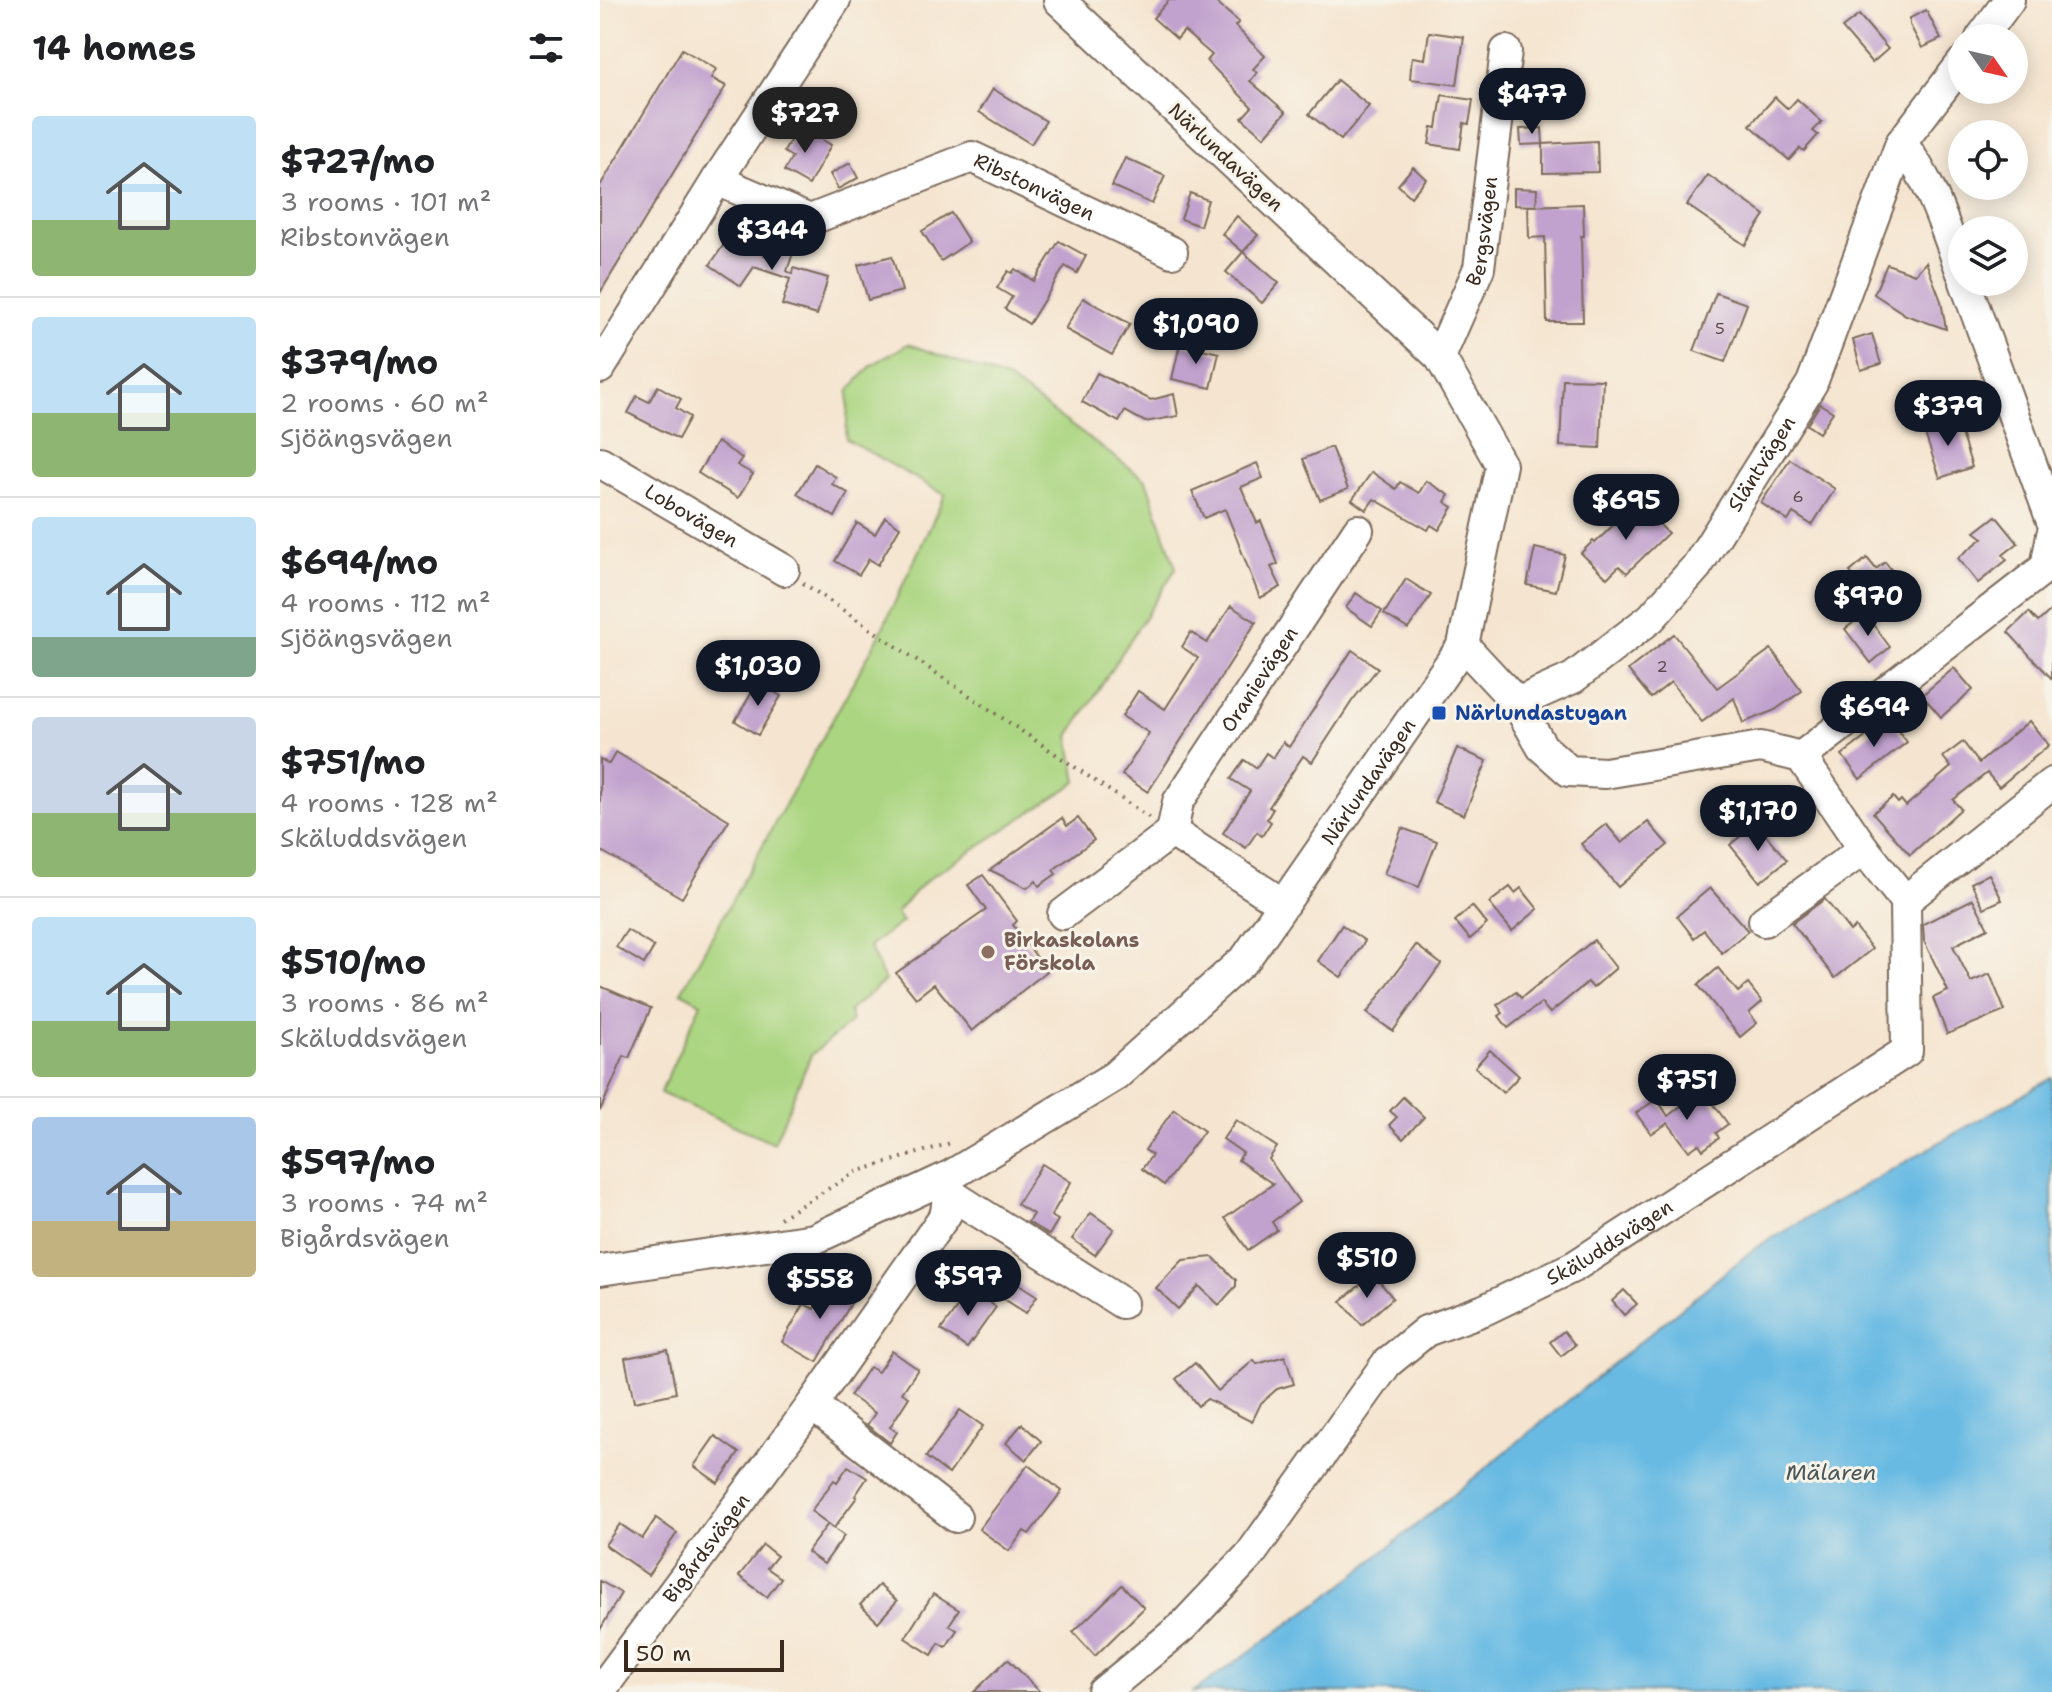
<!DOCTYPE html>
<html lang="en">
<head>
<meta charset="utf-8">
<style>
  :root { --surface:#fff; --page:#f6f6f6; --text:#202124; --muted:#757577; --line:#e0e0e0; --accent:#111827 }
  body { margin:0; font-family:"Shantell Sans",sans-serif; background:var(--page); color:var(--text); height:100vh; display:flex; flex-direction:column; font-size:30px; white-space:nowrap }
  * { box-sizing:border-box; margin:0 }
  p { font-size:26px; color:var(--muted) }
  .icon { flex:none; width:44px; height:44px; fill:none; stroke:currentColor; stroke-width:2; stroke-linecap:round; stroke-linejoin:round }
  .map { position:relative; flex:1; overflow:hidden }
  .details { display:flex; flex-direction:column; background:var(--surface); width:600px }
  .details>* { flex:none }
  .needle { width:52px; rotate:124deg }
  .controls { position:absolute; left:1348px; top:24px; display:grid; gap:16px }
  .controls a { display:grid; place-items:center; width:80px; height:80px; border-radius:50%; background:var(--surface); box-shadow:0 4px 20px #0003; font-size:40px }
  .scale { position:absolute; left:24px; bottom:20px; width:160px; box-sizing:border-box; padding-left:8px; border:4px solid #3b2a1e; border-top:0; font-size:22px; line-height:28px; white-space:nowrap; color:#3b2a1e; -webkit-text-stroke:6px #f7f3e8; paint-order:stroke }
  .price { position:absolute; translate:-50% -68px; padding:0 18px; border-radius:28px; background:var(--accent); color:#fff; font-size:26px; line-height:52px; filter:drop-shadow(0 2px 4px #0008) }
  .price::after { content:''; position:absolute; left:50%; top:48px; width:24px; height:18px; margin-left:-12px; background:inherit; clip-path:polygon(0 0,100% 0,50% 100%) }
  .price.current { background:#222; color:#fff }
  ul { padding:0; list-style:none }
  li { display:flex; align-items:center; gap:24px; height:200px; padding:0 32px }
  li+li { border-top:2px solid var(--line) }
  li span { display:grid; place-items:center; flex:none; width:224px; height:160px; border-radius:8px; color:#555 }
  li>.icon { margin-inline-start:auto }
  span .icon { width:96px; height:96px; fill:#fffc; stroke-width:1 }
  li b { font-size:34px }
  h2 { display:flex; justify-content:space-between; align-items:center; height:96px; padding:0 32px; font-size:34px }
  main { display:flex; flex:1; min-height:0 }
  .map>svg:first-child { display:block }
  .green { fill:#abd581; stroke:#738050; stroke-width:2 }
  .water { fill:#68bae3; stroke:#527280; stroke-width:2 }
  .building { fill:#c1a2ce }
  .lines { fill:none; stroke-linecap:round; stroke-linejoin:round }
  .minor-casing { stroke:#7c6b5c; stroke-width:34 }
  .path { stroke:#7c6b5c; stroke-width:4; stroke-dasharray:2 6; stroke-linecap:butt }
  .minor { stroke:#fff; stroke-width:30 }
  .transit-dot { fill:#1a4fb4; stroke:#f7f3e8; stroke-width:3 }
  .education-dot { fill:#8d6e63; stroke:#f7f3e8; stroke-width:3 }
  .labels { text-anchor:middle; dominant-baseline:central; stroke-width:6; stroke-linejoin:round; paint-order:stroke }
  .number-label { font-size:16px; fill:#5c484a }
  .street-label { font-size:20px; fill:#3b2a1e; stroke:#f7f3e8 }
  .transit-label { font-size:20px; font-weight:bold; fill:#164399; stroke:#f7f3e8; text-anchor:start }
  .education-label { font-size:20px; font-weight:bold; fill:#785e54; stroke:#f7f3e8; text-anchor:start }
  .water-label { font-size:22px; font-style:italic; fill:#485559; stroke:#f7f3e8 }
</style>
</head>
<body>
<main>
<section class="details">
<h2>14 homes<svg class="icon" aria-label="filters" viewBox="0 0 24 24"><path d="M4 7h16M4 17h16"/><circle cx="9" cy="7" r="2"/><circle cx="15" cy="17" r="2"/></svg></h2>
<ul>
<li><span style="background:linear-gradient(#bfe0f5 65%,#8fb573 0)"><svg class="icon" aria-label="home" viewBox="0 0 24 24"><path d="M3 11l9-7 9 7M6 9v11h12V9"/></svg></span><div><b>$727/mo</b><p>3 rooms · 101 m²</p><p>Ribstonvägen</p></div></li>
<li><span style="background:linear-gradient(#bfe0f5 60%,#8fb573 0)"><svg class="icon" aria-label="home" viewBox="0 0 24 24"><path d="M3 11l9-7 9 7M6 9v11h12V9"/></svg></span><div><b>$379/mo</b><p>2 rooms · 60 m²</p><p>Sjöängsvägen</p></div></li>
<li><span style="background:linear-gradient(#bfe0f5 75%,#7fa58c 0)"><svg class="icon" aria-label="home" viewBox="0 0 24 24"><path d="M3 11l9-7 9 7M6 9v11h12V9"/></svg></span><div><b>$694/mo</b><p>4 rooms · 112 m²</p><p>Sjöängsvägen</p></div></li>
<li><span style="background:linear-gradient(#c9d6e8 60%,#8fb573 0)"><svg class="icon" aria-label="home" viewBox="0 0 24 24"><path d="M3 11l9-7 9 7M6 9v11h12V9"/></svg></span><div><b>$751/mo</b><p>4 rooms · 128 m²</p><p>Skäluddsvägen</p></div></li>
<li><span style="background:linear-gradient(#bfe0f5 65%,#8fb573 0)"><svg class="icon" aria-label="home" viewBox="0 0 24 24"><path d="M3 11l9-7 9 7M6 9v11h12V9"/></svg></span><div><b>$510/mo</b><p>3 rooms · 86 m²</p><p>Skäluddsvägen</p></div></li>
<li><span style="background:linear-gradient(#a9c7e8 65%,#c2b280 0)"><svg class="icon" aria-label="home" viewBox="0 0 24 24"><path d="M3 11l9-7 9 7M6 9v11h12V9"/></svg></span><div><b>$597/mo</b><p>3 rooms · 74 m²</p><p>Bigårdsvägen</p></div></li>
</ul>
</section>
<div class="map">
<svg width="1452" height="1692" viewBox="0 0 1452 1692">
  <rect width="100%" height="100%" fill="#f7f3e8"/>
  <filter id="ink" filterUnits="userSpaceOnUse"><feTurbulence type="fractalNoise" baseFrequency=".0125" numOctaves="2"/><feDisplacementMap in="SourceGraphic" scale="16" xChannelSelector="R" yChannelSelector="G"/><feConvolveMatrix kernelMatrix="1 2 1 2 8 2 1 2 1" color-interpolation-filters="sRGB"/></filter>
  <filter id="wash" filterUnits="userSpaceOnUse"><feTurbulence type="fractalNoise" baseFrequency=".006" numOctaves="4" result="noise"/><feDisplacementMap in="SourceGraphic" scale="32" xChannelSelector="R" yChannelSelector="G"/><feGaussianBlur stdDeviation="1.8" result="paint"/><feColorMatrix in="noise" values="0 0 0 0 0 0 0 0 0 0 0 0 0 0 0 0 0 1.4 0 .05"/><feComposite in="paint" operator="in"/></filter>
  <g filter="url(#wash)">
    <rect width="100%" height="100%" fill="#f5e5d0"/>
    <!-- green -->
    <path class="green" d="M308 344 409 380 546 480 576 568 469 736 477 782 331 877 317 889 296 913 302 922 269 946 285 981 249 1011 252 1021 211 1055 174 1143 60 1093 101 1003 81 992 278 638 345 495 246 439 249 390 272 365Z"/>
    <!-- water -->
    <path class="water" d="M1452 1078V1692H593L739 1588 1155 1248Z"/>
    <g id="blocks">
      <!-- building -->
      <g class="building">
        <path d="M569 0H613L639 22 635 26 665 56 653 69 657 73 650 81 686 112 664 137 642 118 652 107 607 61 612 55 584 31 577 39 553 18Z"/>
        <path d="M1326 10 1341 39 1322 48 1310 25V18Z"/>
        <path d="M1259 15 1288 49 1272 63 1242 28Z"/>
        <path d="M829 32 864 37 857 85 810 79 812 57 825 59Z"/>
        <path d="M82 49 116 69 111 78 126 86 0 293V186Z"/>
        <path d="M737 80 769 106 741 140 709 114Z"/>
        <path d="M393 89 446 121 431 144 379 112Z"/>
        <path d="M842 95 873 100 869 124 864 123 860 149 829 144 832 127 837 128Z"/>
        <path d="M1175 97 1188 109 1197 99 1222 122 1213 131 1218 135 1204 151 1200 148 1189 160 1150 125Z"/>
        <path d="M198 126 231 145 209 185 184 171 192 157 184 152Z"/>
        <path d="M942 128 943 144 921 145 920 129Z"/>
        <path d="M997 141 998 172 943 173V144Z"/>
        <path d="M525 158 565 176 552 204 512 186Z"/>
        <path d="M250 163 258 178 238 189 230 174Z"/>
        <path d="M813 167 826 179 811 197 798 185Z"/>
        <path d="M1108 175 1165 215 1145 245 1087 205Z"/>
        <path d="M914 188 937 189 936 206 914 205Z"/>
        <path d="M590 193 608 200 600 226 581 219Z"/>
        <path d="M983 204 984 236H981L983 322H947L945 237 929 238 928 206Z"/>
        <path d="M351 213 369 242 341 261 322 231Z"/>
        <path d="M637 216 658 235 643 252 622 234Z"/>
        <path d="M131 234 169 258 173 243 194 250 187 271 192 274 193 268 228 278 217 315 182 305 190 279 154 267 141 286 110 265Z"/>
        <path d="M459 241 486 256 477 273 465 266 429 324 405 309 412 297 397 288 408 271 412 273 415 269 434 281Z"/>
        <path d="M643 252 679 283 662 303 626 272Z"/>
        <path d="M292 256 302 291 268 300 258 265Z"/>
        <path d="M1326 262 1341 301 1346 329 1306 315 1274 294 1287 264 1315 274Z"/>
        <path d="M1116 293 1147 304 1125 362 1094 351Z"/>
        <path d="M483 298 530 324 512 355 465 329Z"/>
        <path d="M1272 334 1281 364 1261 370 1253 340Z"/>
        <path d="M580 344 619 353 611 388 572 379Z"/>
        <path d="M497 373 551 400 574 394 578 416 545 422 525 411 519 422 482 402Z"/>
        <path d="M963 379 1003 380 1000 448 960 446Z"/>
        <path d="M58 386 81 399 76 408 90 417 78 439 28 413 37 396 49 402Z"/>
        <path d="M1220 404 1233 412 1219 433 1207 425Z"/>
        <path d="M1356 418 1372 467 1340 478 1323 428Z"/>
        <path d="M117 442 142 458 137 465 153 474 138 498 98 473Z"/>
        <path d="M731 447 748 489 720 500 703 459Z"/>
        <path d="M1190 459 1235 489 1212 525 1193 513 1188 521 1161 503Z"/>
        <path d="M657 463 663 478 641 487 657 523 661 521 678 564 671 567 681 587 660 598 625 509 604 518 592 491Z"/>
        <path d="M215 464 236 477 232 484 248 493 235 517 197 494Z"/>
        <path d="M772 472 796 489 800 482 819 493 826 481 849 495 845 502 853 507 839 530 831 525 828 530 774 499 766 510 752 500Z"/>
        <path d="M1037 502 1068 533 1027 573 1019 566 1007 578 981 553 993 541 995 543Z"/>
        <path d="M1396 516 1418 543 1403 555 1407 560 1378 583 1358 558 1383 538 1375 532Z"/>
        <path d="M285 517 300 527 278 565 269 559 259 575 235 561 257 523 275 534Z"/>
        <path d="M935 548 965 555 956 591 927 585Z"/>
        <path d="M1267 558 1276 569 1285 562 1305 587 1269 616 1250 592 1259 584 1250 572Z"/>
        <path d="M806 579 831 595 808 629 784 614Z"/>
        <path d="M756 593 782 611 772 626 746 608Z"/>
        <path d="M631 606 656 622 548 792 522 775 549 733 522 716 538 691 565 709 598 658 582 647 591 632 607 643Z"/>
        <path d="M1452 609V679L1408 632 1429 612 1438 622Z"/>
        <path d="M1265 614 1290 647 1271 663 1245 629Z"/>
        <path d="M1074 634 1117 688 1171 649 1202 691 1175 710 1143 723 1134 698 1102 722 1071 682 1051 698 1028 670Z"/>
        <path d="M752 650 778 668 752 701 712 762 703 756 669 807 673 809 667 819 671 822 662 836 657 832 646 848 623 833 650 791 631 779 644 760 656 768 666 753 673 758 683 742 689 747Z"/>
        <path d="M1354 668 1373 690 1341 717 1322 695Z"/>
        <path d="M158 682 181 696 158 735 135 721Z"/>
        <path d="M1289 719 1307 742 1260 779 1242 755Z"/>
        <path d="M1429 721 1449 745 1399 787 1387 773 1353 800 1361 809 1310 855 1273 813 1293 797 1298 803 1301 800 1306 806 1351 767 1343 757 1363 742 1379 763Z"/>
        <path d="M857 748 887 761 864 815 834 802Z"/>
        <path d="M16 752 129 820 82 898 0 850V759L9 764Z"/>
        <path d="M462 818 467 826 478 818 494 840 453 870 456 874 439 886 436 881 427 888 390 870Z"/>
        <path d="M1048 822 1068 845 1018 887 981 844 1006 824 1022 843Z"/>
        <path d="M1156 823 1187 860 1160 882 1130 845Z"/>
        <path d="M802 828 837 841 819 887 784 874Z"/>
        <path d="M1389 874 1402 900 1384 908 1371 883Z"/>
        <path d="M383 875 417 921 413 925 447 971 372 1031 334 984 316 998 296 973 386 910 368 885Z"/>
        <path d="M910 887 915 893 921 888 938 909 912 931 889 903Z"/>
        <path d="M1110 888 1148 931 1122 953 1104 930 1094 938 1077 916Z"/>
        <path d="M1225 899 1250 931 1255 927 1272 949 1235 978 1192 923Z"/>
        <path d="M1373 899 1388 928 1353 946 1371 982 1390 974 1405 1011 1347 1034 1333 998 1348 991 1324 941 1323 924Z"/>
        <path d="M872 906 887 924 870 939 855 921Z"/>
        <path d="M742 925 765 941 741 977 718 961Z"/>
        <path d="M27 930 54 947 44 964 16 947Z"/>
        <path d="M994 940 1016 968 993 988 988 982 950 1013 941 1003 908 1028 899 1016 903 1013 897 1005 916 992 921 998Z"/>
        <path d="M816 945 841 964 793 1031 767 1013Z"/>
        <path d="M1118 968 1138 992 1148 984 1162 1002 1149 1013 1157 1023 1140 1037 1098 985Z"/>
        <path d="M0 986 51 1008 29 1058 24 1056 0 1111Z"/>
        <path d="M890 1050 919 1076 903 1093 875 1067Z"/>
        <path d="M803 1097 824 1117 803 1139 789 1125 797 1117 790 1111Z"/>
        <path d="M1091 1098 1097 1106 1109 1098 1128 1124 1116 1133 1119 1138 1103 1150 1099 1144 1089 1151 1068 1123 1051 1134 1036 1113 1057 1099 1068 1116Z"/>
        <path d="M574 1109 604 1131 564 1185 542 1169 552 1155 545 1150Z"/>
        <path d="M636 1120 677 1147 669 1159 699 1202 672 1222 677 1230 648 1250 625 1218 673 1184 638 1160 643 1153 623 1139Z"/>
        <path d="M442 1164 471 1182 451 1216 458 1220 449 1235 428 1222 433 1214 417 1204Z"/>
        <path d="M491 1213 514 1229 495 1255 472 1239Z"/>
        <path d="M613 1257 636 1280V1286L619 1305 599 1286 578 1309 556 1288 583 1260Z"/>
        <path d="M773 1274 793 1298 762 1325 741 1301Z"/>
        <path d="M233 1278 257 1293 217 1362 182 1342 204 1304 214 1309Z"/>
        <path d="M410 1278 437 1296 426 1313 398 1295Z"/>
        <path d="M370 1289 396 1307 367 1348 341 1330Z"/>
        <path d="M1024 1290 1037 1304 1024 1315 1012 1301Z"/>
        <path d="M964 1331 975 1345 961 1356 950 1342Z"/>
        <path d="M68 1350 76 1393 34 1402 25 1358Z"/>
        <path d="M292 1351 318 1369 302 1393 309 1397 290 1427 297 1432 290 1443 267 1425 275 1413 250 1396 269 1367 278 1372Z"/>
        <path d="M685 1356 694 1384 677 1389 661 1403 652 1422 607 1399 598 1406 576 1379 595 1363 618 1391 654 1360 657 1364Z"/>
        <path d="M360 1410 383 1426 349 1474 326 1457Z"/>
        <path d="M422 1424 441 1441 426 1460 406 1443Z"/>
        <path d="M115 1436 139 1453 118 1483 94 1466Z"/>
        <path d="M428 1465 462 1491 429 1534 424 1531 409 1551 379 1529Z"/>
        <path d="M248 1466 267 1478 255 1496 257 1497 234 1528 211 1511 234 1480 237 1482Z"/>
        <path d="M56 1518 77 1533 48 1575 5 1545 20 1524 42 1539Z"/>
        <path d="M228 1524 244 1536 224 1564 207 1552Z"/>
        <path d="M163 1545 177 1556 167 1568 181 1578 167 1597 139 1576Z"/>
        <path d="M0 1581 21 1593 0 1630Z"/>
        <path d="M279 1585 297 1601 278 1622 260 1605Z"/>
        <path d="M522 1585 544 1608 495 1656 473 1632Z"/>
        <path d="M333 1594 359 1610 349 1625 357 1630 346 1647 339 1643 332 1655 305 1638Z"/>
        <path d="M408 1659 440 1692H374Z"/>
      </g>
    </g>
  </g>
  <g filter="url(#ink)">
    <use href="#blocks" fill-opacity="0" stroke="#7c6b5c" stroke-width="2"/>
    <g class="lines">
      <!-- minor casing -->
      <g class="minor-casing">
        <g id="minor">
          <path d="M1381 38 1409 0"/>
          <path d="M1301 143C1332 181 1345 228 1362 273"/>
          <path id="s1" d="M117 180 210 220 372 157 572 252"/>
          <path d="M1365 282 1452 521"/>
          <path id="s2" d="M840 357 879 268 906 51"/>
          <path d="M0 368 117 180 235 0"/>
          <path id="s3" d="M0 462 184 570"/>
          <path d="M863 645 917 703 942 747 969 771 1005 773 1161 747 1201 757 1264 849"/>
          <path id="s4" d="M917 703 973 678 1051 618 1097 566 1212 383 1301 143 1362 63"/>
          <path d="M1201 757 1446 567 1452 535"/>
          <path d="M1305 901 1452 783"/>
          <path id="s5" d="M683 904 572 832 578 802 758 530"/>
          <path d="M463 914 572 832"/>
          <path d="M1164 921 1264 849 1305 901"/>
          <path d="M349 1193 522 1303"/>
          <path id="s6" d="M0 1270 214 1239 350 1176 515 1076 646 958 863 645 901 465 840 357 459 0"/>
          <path d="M212 1405 356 1517"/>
          <path id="s7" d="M0 1691 212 1405 346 1214 350 1176"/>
          <path id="s8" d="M503 1692 582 1627 650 1555 787 1363 826 1331 884 1310 975 1266 1307 1051 1305 901"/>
        </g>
      </g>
      <!-- path -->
      <g class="path">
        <path d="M203 583 550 818"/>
        <path d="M180 1218 256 1172 354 1142"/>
      </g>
      <!-- minor -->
      <use href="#minor" class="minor"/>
    </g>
  </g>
  <!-- markers -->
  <rect class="transit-dot" x="831" y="705" width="16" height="16" rx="4"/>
  <circle class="education-dot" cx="388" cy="952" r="8"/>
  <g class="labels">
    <!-- number labels -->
    <g class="number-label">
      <text x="1120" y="328">5</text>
      <text x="1198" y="496">6</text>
      <text x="1062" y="666">2</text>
    </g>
    <!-- street labels -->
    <g class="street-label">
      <text transform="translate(626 157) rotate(43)">Närlundavägen</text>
      <text stroke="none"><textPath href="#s1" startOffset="344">Ribstonvägen</textPath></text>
      <text stroke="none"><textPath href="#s2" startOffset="134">Bergsvägen</textPath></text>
      <text stroke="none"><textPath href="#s4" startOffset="350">Släntvägen</textPath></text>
      <text stroke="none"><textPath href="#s3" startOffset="106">Lobovägen</textPath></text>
      <text stroke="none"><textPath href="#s5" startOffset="310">Oranievägen</textPath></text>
      <text stroke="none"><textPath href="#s6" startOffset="950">Närlundavägen</textPath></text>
      <text stroke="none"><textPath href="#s8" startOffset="692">Skäluddsvägen</textPath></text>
      <text stroke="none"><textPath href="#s7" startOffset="178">Bigårdsvägen</textPath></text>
    </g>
    <!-- transit labels -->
    <g class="transit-label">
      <text x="855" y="713">Närlundastugan</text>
    </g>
    <!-- education labels -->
    <g class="education-label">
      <text x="404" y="940">Birkaskolans<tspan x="404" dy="23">Förskola</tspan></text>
    </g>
    <!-- water labels -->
    <g class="water-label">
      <text x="1231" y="1472">Mälaren</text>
    </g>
  </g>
</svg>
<div class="controls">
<a><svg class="needle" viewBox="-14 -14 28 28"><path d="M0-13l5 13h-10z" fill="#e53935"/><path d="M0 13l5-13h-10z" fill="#757577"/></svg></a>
<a><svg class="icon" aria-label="locate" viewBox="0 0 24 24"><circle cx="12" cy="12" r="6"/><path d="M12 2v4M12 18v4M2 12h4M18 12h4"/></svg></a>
<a><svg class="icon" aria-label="layers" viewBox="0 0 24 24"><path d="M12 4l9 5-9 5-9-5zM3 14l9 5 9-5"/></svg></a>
</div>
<div class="scale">50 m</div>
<b class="price" style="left:932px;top:136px">$477</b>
<b class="price current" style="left:205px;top:155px">$727</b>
<b class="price" style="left:172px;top:272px">$344</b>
<b class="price" style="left:596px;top:366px">$1,090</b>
<b class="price" style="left:1348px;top:448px">$379</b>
<b class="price" style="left:1026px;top:542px">$695</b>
<b class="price" style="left:1268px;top:638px">$970</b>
<b class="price" style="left:158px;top:708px">$1,030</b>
<b class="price" style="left:1274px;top:749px">$694</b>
<b class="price" style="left:1158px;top:853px">$1,170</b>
<b class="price" style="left:1087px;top:1122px">$751</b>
<b class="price" style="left:767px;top:1300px">$510</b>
<b class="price" style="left:368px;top:1318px">$597</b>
<b class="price" style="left:220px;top:1321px">$558</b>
</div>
</main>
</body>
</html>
